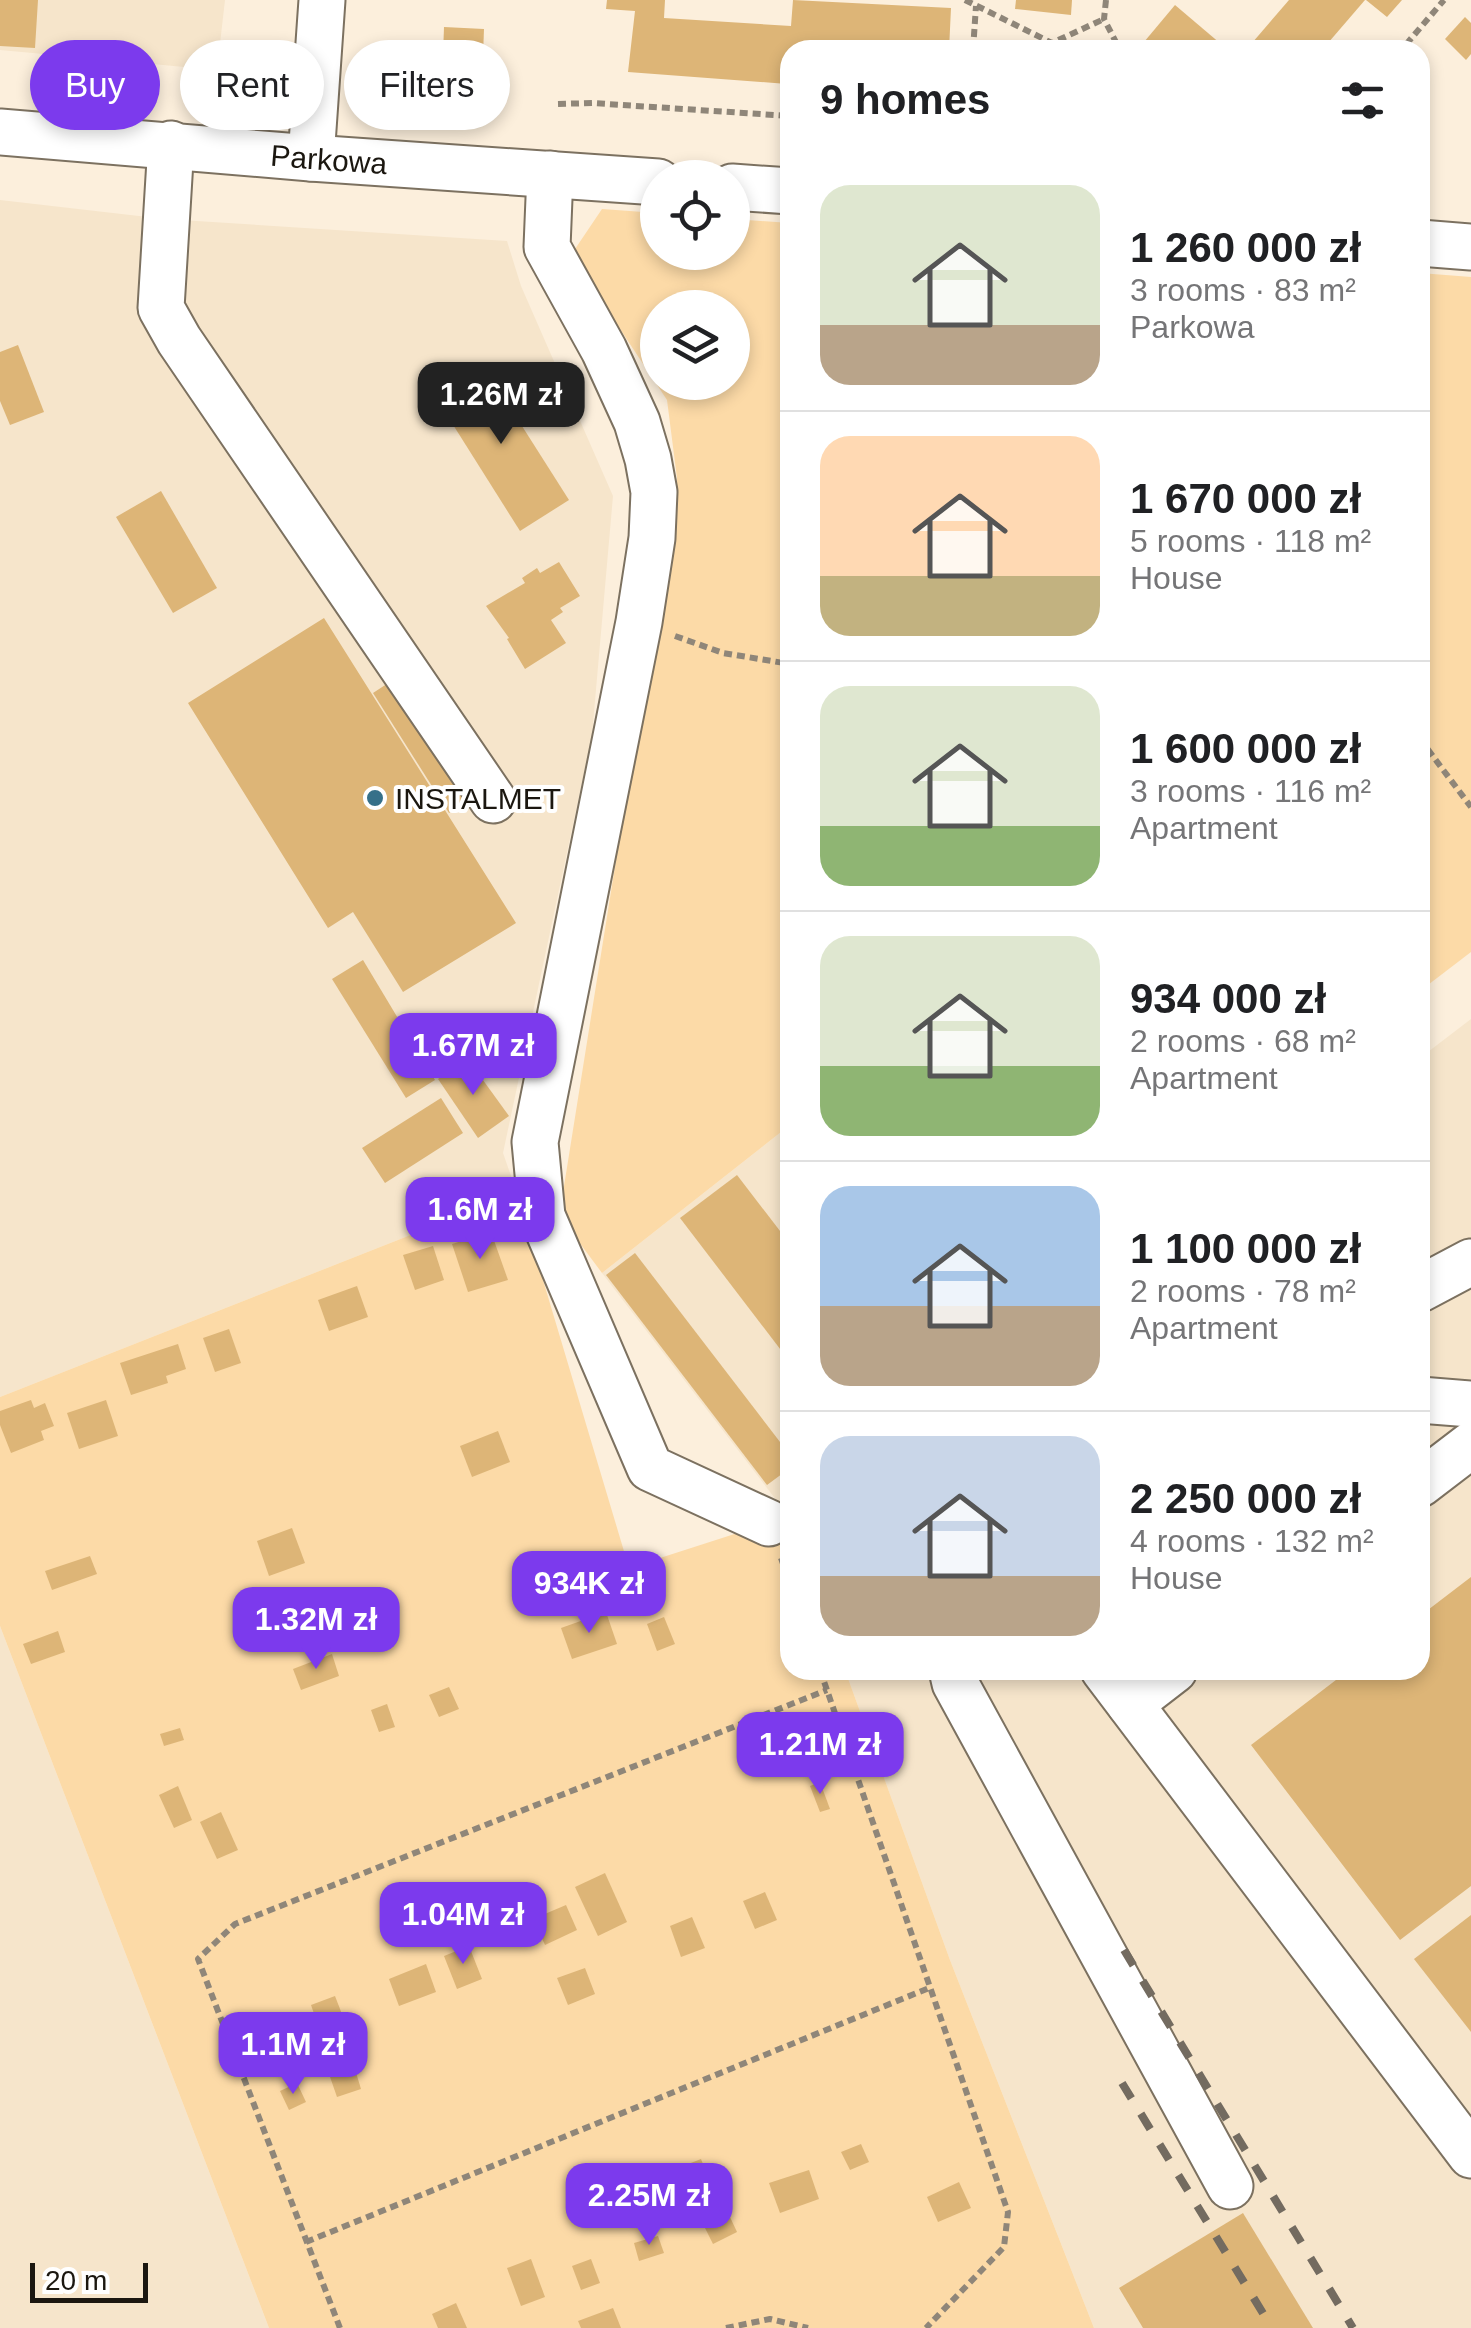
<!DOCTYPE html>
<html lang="en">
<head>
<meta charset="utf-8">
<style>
  :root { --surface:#fff; --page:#f2f2f2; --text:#202124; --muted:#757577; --line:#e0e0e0; --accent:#7c3aed }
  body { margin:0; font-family:Helvetica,sans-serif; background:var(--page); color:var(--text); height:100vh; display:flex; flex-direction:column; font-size:38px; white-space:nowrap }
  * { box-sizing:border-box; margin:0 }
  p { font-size:32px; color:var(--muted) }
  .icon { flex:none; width:55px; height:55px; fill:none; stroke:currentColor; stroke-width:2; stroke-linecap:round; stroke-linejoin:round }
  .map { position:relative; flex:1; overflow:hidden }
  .drawer { position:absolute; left:780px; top:40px; width:650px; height:1640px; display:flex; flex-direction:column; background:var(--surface); border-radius:30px; box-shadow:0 5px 15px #0003 }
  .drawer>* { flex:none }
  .top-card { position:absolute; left:30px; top:40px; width:600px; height:90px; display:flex; gap:20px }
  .tools { position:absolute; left:640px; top:160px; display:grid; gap:20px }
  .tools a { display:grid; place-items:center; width:110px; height:110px; border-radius:50%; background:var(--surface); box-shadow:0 5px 15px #0003; font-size:50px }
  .scale { position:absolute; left:30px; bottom:25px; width:118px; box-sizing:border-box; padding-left:10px; border:5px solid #1b1710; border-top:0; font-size:28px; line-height:35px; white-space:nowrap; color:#1b1710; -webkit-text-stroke:8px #fff; paint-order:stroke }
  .price { position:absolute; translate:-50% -85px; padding:0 22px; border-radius:20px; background:var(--accent); color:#fff; font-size:32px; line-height:65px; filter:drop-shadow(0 2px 5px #0008) }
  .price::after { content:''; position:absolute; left:50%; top:60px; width:30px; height:22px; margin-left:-15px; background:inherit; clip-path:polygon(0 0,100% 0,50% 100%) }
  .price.on { background:#222; color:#fff }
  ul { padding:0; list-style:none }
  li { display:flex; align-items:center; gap:30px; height:250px; padding:0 40px }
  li+li { border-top:2px solid var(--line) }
  li span { display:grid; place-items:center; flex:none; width:280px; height:200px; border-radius:30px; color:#555 }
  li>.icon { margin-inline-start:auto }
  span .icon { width:120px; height:120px; fill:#fffc; stroke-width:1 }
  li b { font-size:42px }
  h2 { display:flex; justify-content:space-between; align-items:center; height:120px; padding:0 40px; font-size:42px }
  .chip { padding:0 35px; border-radius:45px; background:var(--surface); box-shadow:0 5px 15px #0003; font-size:35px; line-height:90px }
  .chip.on { background:var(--accent); color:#fff }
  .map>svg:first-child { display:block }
  .built { fill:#f6e5cb }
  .green { fill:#fcdaa7; fill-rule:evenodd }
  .building { fill:#ddb577 }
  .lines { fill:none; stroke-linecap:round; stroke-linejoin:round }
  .minor-casing { stroke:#7c7160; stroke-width:49 }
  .path { stroke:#8f8679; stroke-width:6; stroke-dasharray:8 5; stroke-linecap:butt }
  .minor { stroke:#fff; stroke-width:45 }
  .rail { stroke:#736b60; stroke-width:8; stroke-dasharray:18 18; stroke-linecap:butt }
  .poi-dot { fill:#367089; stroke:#fff; stroke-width:4 }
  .labels { text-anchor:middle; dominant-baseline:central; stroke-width:8; stroke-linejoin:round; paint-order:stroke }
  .street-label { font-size:30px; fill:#1b1710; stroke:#fff }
  .poi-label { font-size:30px; fill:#1b1710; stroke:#fff; text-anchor:start }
</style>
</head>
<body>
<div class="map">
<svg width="1471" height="2328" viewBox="0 0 1471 2328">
  <rect width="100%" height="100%" fill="#fcefdc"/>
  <!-- built -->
  <g class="built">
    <path d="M0 0H225L217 70 0 50Z"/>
    <path d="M0 200 165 219 507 241 521 286 613 496 592 735 503 1153 517 1193 0 1397Z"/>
    <path d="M1471 1019V2328H1094L950 1960 845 1670H1420V1058Z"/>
    <path d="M790 1125V1518L602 1273Z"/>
    <path d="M0 1626 269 2328H0Z"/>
  </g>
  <!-- green -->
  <g class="green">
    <path d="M602 209 657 213 658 252H732L733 219 790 223V1125L602 1273 573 1234 561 1205 677 478 667 400 571 255ZM658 308H732V382H658Z"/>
    <path d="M1420 273 1471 277V952L1420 991Z"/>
    <path d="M517 1193 629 1568 769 1523 790 1528V1670H845L950 1960 1094 2328H269L0 1626V1397Z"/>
  </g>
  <!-- building -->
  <g class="building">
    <path d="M0 0H38L35 48 0 46Z"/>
    <path d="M607 0H665L664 18 791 26 793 0 951 8 949 50H790L787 84 628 72 635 11 606 9Z"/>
    <path d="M1016 0H1072L1071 15 1015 9Z"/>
    <path d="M1289 0H1365L1322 50H1246Z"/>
    <path d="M1366 0H1402L1387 17Z"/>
    <path d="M1175 5 1228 50 1139 48Z"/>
    <path d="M1465 17 1471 23V54L1466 60 1445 39Z"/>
    <path d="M444 27 484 29 483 56 443 55Z"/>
    <path d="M18 345 44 412 10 425 0 401V352Z"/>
    <path d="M482 363 569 500 520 531 433 393Z"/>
    <path d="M161 491 217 588 173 613 116 517Z"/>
    <path d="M559 562 580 596 560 608 563 612 551 620 566 643 525 669 507 639 509 638 486 606 525 583 522 578 537 568 540 573Z"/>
    <path d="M324 618 516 923 403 992 353 912 328 928 188 703Z"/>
    <path d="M399 676 475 796 449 813 373 693Z"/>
    <path d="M363 960 435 1080 406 1098 332 979Z"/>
    <path d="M467 1058 509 1116 478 1138 438 1079Z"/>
    <path d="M441 1098 463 1133 385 1183 362 1148Z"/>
    <path d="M737 1175 790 1244V1362L680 1218Z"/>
    <path d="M491 1232 508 1280 468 1292 452 1244Z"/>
    <path d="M433 1246 444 1280 415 1290 403 1255Z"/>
    <path d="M635 1253 790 1455V1468L767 1485 606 1275Z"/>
    <path d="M357 1286 368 1317 329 1331 318 1300Z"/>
    <path d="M229 1329 241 1363 215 1372 203 1338Z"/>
    <path d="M178 1344 186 1369 166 1376 168 1383 131 1395 120 1363Z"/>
    <path d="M31 1400 34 1408 45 1403 54 1426 41 1431 44 1440 11 1453 0 1425V1411Z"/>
    <path d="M106 1400 118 1436 79 1449 67 1413Z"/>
    <path d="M498 1431 510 1462 472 1477 460 1446Z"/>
    <path d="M292 1528 305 1563 269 1576 257 1541Z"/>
    <path d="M90 1556 97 1574 52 1590 45 1571Z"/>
    <path d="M1471 1577V1886L1400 1940 1251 1745 1349 1670H1420V1616Z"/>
    <path d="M606 1612 617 1644 572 1659 561 1628Z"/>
    <path d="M664 1617 675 1644 657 1651 647 1624Z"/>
    <path d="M58 1631 65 1652 31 1664 23 1644Z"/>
    <path d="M332 1654 339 1676 301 1690 293 1669Z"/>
    <path d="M449 1687 459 1709 439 1717 429 1695Z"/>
    <path d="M387 1704 395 1727 379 1732 371 1710Z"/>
    <path d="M180 1728 184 1740 164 1746 160 1734Z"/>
    <path d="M820 1782 830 1809 820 1812 810 1786Z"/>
    <path d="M178 1786 192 1820 174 1828 159 1795Z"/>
    <path d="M221 1812 238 1850 217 1859 200 1822Z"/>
    <path d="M605 1873 627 1922 598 1936 575 1887Z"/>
    <path d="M765 1892 777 1920 755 1929 743 1901Z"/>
    <path d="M566 1905 577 1930 545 1945 533 1919Z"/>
    <path d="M1471 1915V2032L1414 1959Z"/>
    <path d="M692 1917 705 1948 681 1957 670 1926Z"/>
    <path d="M469 1946 482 1979 457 1989 444 1956Z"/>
    <path d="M426 1964 436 1992 399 2006 389 1979Z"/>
    <path d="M585 1968 595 1994 568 2005 557 1978Z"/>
    <path d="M335 1996 345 2022 320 2031 311 2005Z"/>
    <path d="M354 2066 361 2089 337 2097 329 2074Z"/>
    <path d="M297 2083 306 2102 289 2110 280 2091Z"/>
    <path d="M861 2144 869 2162 850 2170 841 2152Z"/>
    <path d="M701 2159 713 2189 690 2198 678 2168Z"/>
    <path d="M809 2170 819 2199 780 2213 769 2183Z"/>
    <path d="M959 2182 971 2208 938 2222 927 2197Z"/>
    <path d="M723 2202 737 2232 713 2244 698 2214Z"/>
    <path d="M1243 2213 1313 2328H1143L1119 2288Z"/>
    <path d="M658 2236 664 2253 639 2261 634 2243Z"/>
    <path d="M531 2259 545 2297 521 2306 507 2268Z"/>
    <path d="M591 2259 600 2283 581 2290 572 2266Z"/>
    <path d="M456 2303 467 2328H438L432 2314Z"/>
    <path d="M613 2308 621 2328H581L578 2321Z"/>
  </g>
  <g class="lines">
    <!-- minor casing -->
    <g class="minor-casing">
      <g id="minor">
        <path id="s1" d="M0 132 311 158 658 182"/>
        <path d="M171 144 161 308 179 340 493 800"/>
        <path d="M311 158 322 0"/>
        <path d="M550 174 547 247 604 350 637 422 648 459 654 492 652 538 639 622 535 1142 542 1216 650 1468 769 1523"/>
        <path d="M732 187 790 191"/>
        <path d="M1420 243 1471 247"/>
        <path d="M1420 1289 1471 1262"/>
        <path d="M1420 1400 1471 1404"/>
        <path d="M1420 1484 1471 1445"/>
        <path d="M952 1670 955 1683 1230 2186"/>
        <path d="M1104 1670 1471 2155"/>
        <path d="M1130 1704 1174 1670"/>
      </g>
    </g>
    <!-- path -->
    <g class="path">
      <path d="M965 0 1052 43 1104 19"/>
      <path d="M1106 0 1104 19 1120 50"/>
      <path d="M973 50 976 6"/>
      <path d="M1036 50 1051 44"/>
      <path d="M1395 50 1403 48 1444 0"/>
      <path d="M558 104 592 103 790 116"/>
      <path d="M675 636 723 653 790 664"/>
      <path d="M1420 739 1471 807"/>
      <path d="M781 1558 790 1584"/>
      <path d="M820 1670 1008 2212 1004 2247 926 2328"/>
      <path d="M306 2242 929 1988"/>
      <path d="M340 2328 198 1959 235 1924 827 1690"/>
      <path d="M726 2328 770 2319 808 2328"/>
    </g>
    <!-- minor -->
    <use href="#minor" class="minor"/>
    <!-- rail -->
    <g class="rail">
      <path d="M1124 1950 1353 2328"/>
      <path d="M1122 2083 1272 2328"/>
    </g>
  </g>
  <!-- markers -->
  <circle class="poi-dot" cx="375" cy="798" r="10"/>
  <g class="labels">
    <!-- street labels -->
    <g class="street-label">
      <text stroke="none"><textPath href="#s1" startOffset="330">Parkowa</textPath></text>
    </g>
    <!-- poi labels -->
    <g class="poi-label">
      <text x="395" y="798">INSTALMET</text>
    </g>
  </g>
</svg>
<div class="tools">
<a><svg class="icon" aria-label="locate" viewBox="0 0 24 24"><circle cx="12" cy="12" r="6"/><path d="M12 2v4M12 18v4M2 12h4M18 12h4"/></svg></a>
<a><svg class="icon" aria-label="layers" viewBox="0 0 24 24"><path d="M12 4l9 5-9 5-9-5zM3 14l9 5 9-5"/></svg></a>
</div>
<div class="scale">20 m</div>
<b class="price on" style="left:501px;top:447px">1.26M zł</b>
<b class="price" style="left:473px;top:1098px">1.67M zł</b>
<b class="price" style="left:480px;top:1262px">1.6M zł</b>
<b class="price" style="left:589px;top:1636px">934K zł</b>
<b class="price" style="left:316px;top:1672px">1.32M zł</b>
<b class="price" style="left:820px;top:1797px">1.21M zł</b>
<b class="price" style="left:463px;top:1967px">1.04M zł</b>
<b class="price" style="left:293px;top:2097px">1.1M zł</b>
<b class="price" style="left:649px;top:2248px">2.25M zł</b>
<div class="top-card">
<a class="chip on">Buy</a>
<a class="chip">Rent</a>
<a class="chip">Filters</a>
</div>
<section class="drawer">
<h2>9 homes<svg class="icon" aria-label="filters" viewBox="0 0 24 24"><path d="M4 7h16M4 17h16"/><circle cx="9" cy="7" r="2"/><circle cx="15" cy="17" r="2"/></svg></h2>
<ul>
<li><span style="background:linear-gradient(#dfe7d0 70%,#b9a48a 0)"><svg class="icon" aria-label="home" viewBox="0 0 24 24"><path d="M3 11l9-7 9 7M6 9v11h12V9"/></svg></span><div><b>1 260 000 zł</b><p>3 rooms · 83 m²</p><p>Parkowa</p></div></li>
<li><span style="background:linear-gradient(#ffd9b3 70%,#c2b280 0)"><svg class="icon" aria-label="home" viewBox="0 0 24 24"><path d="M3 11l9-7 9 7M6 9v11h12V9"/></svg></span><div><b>1 670 000 zł</b><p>5 rooms · 118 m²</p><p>House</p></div></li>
<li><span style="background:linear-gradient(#dfe7d0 70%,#8fb573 0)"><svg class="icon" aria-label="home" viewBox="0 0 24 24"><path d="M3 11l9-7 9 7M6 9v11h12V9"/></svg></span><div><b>1 600 000 zł</b><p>3 rooms · 116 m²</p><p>Apartment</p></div></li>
<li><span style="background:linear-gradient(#dfe7d0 65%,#8fb573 0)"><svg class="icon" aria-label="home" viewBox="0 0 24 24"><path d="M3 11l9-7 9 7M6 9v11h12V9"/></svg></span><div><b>934 000 zł</b><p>2 rooms · 68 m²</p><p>Apartment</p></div></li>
<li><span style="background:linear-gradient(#a9c7e8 60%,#b9a48a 0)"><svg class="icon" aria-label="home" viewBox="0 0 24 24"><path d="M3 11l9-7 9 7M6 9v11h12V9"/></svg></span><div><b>1 100 000 zł</b><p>2 rooms · 78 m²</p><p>Apartment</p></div></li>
<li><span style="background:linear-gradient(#c9d6e8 70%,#b9a48a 0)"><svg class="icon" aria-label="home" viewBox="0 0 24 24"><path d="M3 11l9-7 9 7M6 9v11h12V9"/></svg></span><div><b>2 250 000 zł</b><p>4 rooms · 132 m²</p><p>House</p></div></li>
</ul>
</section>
</div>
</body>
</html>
